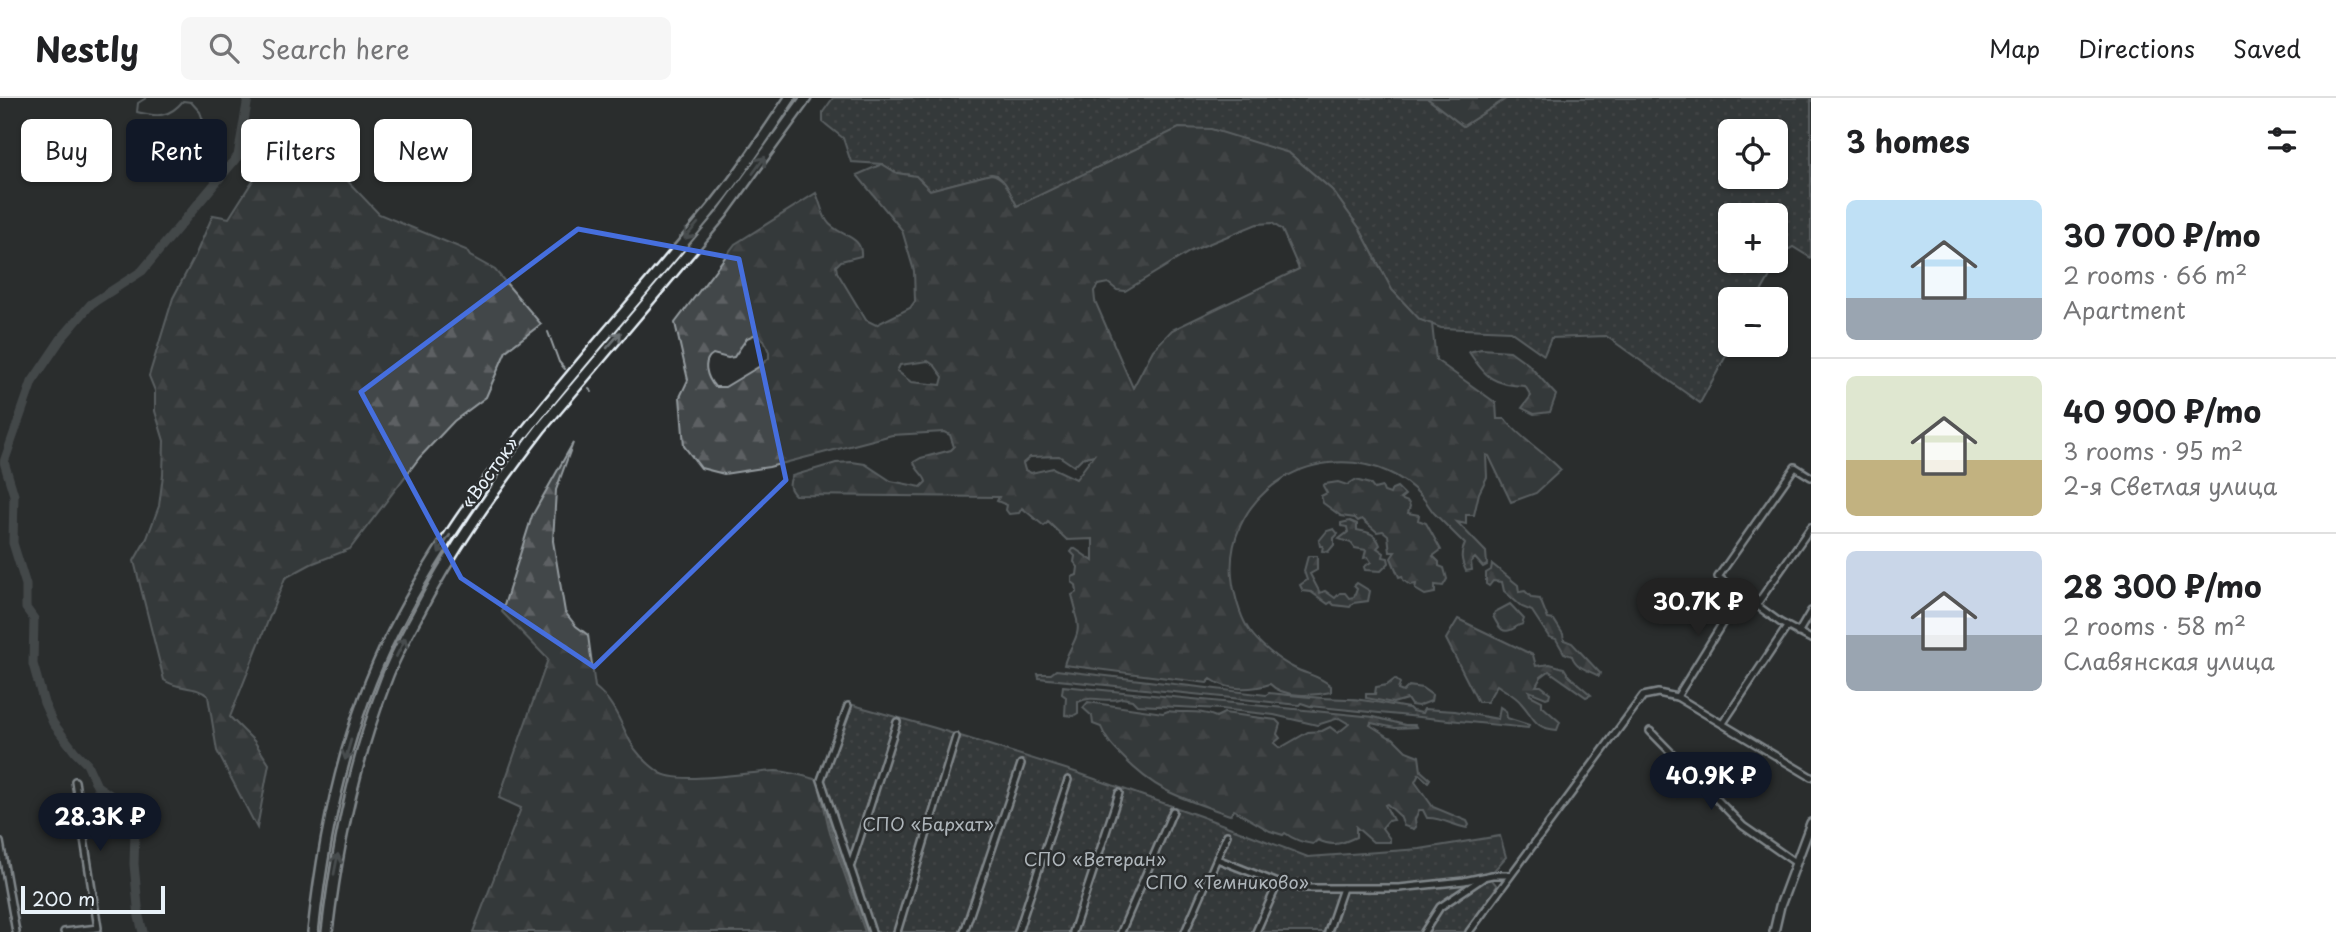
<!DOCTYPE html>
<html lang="en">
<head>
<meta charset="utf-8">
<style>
  :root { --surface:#fff; --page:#f6f6f6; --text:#202124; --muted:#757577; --line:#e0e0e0; --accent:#111827 }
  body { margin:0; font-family:"Playpen Sans",sans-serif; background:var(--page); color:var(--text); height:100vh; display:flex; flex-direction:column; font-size:26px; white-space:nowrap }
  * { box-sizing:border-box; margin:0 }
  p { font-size:23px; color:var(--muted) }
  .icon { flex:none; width:38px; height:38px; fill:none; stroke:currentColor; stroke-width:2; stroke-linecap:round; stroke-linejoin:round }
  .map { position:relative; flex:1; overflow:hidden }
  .drawer { display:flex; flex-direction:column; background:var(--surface); width:525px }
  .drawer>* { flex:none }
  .guide { position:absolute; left:21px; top:21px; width:665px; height:63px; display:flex; gap:14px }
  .tools { position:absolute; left:1718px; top:21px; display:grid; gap:14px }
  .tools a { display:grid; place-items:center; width:70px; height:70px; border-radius:10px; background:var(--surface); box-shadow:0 2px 5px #0004; font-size:35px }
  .scale { position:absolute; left:21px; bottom:18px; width:144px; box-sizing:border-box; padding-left:7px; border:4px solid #e8f1f8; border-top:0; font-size:19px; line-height:24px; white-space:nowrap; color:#e8f1f8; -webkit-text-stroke:5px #2a2d2e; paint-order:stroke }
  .price { position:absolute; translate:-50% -60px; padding:0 16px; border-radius:24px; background:var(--accent); color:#fff; font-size:23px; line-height:46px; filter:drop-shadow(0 2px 4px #0008) }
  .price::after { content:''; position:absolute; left:50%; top:42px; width:21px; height:16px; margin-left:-10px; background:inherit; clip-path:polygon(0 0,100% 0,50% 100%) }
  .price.on { background:#222; color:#fff }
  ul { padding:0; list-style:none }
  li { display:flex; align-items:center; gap:21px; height:175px; padding:0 35px }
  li+li { border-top:2px solid var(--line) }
  li span { display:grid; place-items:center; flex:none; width:196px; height:140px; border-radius:10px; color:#555 }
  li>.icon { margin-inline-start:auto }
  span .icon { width:84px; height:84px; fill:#fffc; stroke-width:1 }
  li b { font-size:30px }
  h2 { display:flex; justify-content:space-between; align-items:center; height:84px; padding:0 35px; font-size:30px }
  .pill { padding:0 24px; border-radius:10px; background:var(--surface); box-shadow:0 2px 5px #0004; font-size:24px; line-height:63px }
  .pill.on { background:var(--accent); color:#fff }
  header { display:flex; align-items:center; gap:42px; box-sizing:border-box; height:98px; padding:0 35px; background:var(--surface); border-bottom:2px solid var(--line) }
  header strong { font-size:33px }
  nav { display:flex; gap:38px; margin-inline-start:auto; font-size:24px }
  .search { width:490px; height:63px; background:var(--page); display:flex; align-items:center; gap:18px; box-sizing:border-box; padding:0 24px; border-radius:10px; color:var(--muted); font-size:26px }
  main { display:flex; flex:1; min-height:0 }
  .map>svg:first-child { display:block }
  .green { fill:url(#green-dots); stroke:#959ca0; stroke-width:2; fill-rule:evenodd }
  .forest { fill:url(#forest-firs); stroke:#959ca0; stroke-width:2; fill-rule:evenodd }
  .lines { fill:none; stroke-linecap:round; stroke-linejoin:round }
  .stream { stroke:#989fa3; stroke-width:2 }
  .river { stroke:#63686b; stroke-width:9 }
  .minor-casing { stroke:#e8f1f8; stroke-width:10 }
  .tertiary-casing { stroke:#e8f1f8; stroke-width:12 }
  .trunk-casing { stroke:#e8f1f8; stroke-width:14 }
  .minor { stroke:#2a2d2e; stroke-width:5 }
  .tertiary { stroke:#2a2d2e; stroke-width:7 }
  .trunk { stroke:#2a2d2e; stroke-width:9 }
  .oneway { stroke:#6c7275 }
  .marked { fill:none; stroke:#466fde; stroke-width:5; stroke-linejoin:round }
  .labels { text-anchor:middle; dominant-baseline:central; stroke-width:5; stroke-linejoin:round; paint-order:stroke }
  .street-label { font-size:18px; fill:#e8f1f8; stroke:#2a2d2e }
  .park-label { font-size:18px; fill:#aeb5ba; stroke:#2a2d2e }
</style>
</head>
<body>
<header>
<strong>Nestly</strong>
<div class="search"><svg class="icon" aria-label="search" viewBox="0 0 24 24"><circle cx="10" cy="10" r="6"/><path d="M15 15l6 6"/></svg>Search here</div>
<nav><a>Map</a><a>Directions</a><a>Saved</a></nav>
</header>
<main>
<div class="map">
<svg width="1811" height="834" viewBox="0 0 1811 834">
  <defs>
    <pattern id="green-dots" width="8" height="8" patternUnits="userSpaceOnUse" patternTransform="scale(1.75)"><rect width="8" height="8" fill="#424648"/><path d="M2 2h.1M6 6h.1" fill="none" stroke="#5d6163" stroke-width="1.8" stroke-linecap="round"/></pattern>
    <pattern id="forest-firs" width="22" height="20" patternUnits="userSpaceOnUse" patternTransform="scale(1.75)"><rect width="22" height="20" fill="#424648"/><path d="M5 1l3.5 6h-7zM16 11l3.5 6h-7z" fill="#5d6163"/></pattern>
  </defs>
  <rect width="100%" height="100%" fill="#2a2d2e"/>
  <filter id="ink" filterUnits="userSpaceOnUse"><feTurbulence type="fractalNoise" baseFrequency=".0143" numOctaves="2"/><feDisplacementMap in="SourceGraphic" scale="14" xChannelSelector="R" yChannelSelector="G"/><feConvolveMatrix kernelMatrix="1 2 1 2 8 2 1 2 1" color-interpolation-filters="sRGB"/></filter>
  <g filter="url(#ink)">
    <!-- green -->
    <g class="green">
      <path d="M833 0H1427L1463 28 1507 0H1811V160L1793 149 1783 155 1757 201H1731L1732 247 1700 305 1606 238 1551 240 1544 257 1510 233 1441 230 1420 222 1392 192 1360 131 1332 92 1289 55 1017 108 1008 91 997 77 991 76 930 92 919 81 911 77 896 75 882 66 851 64 843 40 823 24V14ZM1731 33H1776V79H1731ZM1731 117H1776V163H1731Z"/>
      <path d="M846 605 935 630 1075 674 1200 718 1308 759 1420 751 1500 738 1506 759 1489 778 1497 788 1465 834H867L832 735 819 679Z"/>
    </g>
    <!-- forest -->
    <g class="forest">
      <path d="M1427 0H1507L1463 28Z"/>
      <path d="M1179 30 1211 31 1289 55 1332 92 1360 131 1392 192 1420 222 1432 226 1436 262 1496 305 1497 321H1505C1521 341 1543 353 1561 372L1536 395 1511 404 1489 358 1486 357 1487 379 1479 395 1474 417H1466V426L1457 424 1486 454 1487 467 1483 469 1475 460 1471 464 1472 472 1466 473C1461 462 1460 456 1465 446 1455 436 1445 426 1435 416 1430 411 1427 404 1422 399 1413 389 1400 379 1388 374 1310 340 1219 400 1233 487 1236 502 1240 519 1249 532 1259 546 1278 562 1294 570 1308 577 1318 577 1331 588V594C1313 598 1283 600 1270 586 1251 592 1228 593 1211 581L1207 585 1064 567C1069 546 1084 539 1075 515L1076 512 1072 497 1077 494 1076 487 1072 484V479L1077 477 1078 469 1074 464 1075 458 1071 454 1074 450 1093 463V441L1067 442 1048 424 1044 428 1022 410 1019 415 1009 416 1006 412 1007 407 997 403 999 399 795 397C789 391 788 386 792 378L836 365 852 364 865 366 891 383 921 389 926 384C925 377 916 373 914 364L921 360 951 352 954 349 950 337 944 334 892 337 769 369 724 376 701 370 684 348 680 299 688 282 675 225 735 146 816 95C820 104 822 115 827 123 836 138 863 136 861 158L841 163 836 168 837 174 866 222 876 227 910 210 915 203 914 173 902 132 857 77 882 66 897 75 916 78 930 92 991 76C1006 78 1010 96 1017 108ZM1257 126 1272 125 1282 132 1299 171 1172 232 1153 252 1133 290 1095 203 1094 193 1098 187 1108 185 1117 192 1125 193 1191 153ZM756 236 764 242 769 254V260L760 268 725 289H715C707 280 701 263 713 256L728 260 734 259 747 240ZM928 263 935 268 943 279 941 287 911 284 897 273 900 267ZM1094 357 1076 381 1053 370 1031 375 1025 372 1023 365 1030 359 1059 358 1074 368 1082 360Z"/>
      <path d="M293 31 301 34 379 116 466 152 470 158 495 172 541 226 506 253 486 299 454 323 420 359 350 451 311 466 285 480 230 619 254 643 269 666 257 730 217 653 208 598C196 587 177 592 164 582L134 463 147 440 159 408 163 377 164 343 155 313V293L149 278 173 200 195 158 213 117 229 120 269 57Z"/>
      <path d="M1481 251 1510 253 1528 266 1556 297 1550 314 1534 316 1522 310 1531 298 1525 288C1494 287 1486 280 1469 254Z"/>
      <path d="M573 345 556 392 553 443 565 514 576 528 588 537 595 589C614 604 619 622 630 643 636 655 648 666 659 674 677 688 752 673 776 673 791 674 804 678 818 682L830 735 865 834H473L521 710 499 700 548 561 502 514 532 418Z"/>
      <path d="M1355 382 1370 386 1374 391 1382 389 1384 394 1390 396 1392 391 1397 389 1405 397 1400 401 1408 404 1410 408 1408 415 1419 417 1418 422 1426 425 1441 452 1433 458 1439 464V468L1444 470 1447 481 1443 488 1435 487V495L1425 497 1415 491 1416 486 1410 487 1403 482 1402 478 1399 479 1391 460 1395 454H1390L1388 437 1383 433 1377 434 1362 421 1358 423 1355 420 1341 418 1323 405 1321 398 1327 395 1323 388 1325 386 1338 384 1347 387Z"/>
      <path d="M1350 423 1357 426V432C1369 434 1376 436 1380 447L1377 450 1384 455 1383 459 1388 460 1389 465 1381 473 1365 472 1364 469 1371 464 1368 459 1364 460 1366 452 1355 450 1351 445 1339 441 1348 434 1347 429 1341 428V425Z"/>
      <path d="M1334 431 1338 436 1334 440V447L1328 454 1322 453 1323 448H1320L1319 443 1327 433Z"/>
      <path d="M1308 458H1317V472L1310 476 1320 495 1325 493 1335 500 1340 495H1345L1349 500 1354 499 1357 491 1354 488 1357 485 1370 493 1368 503 1353 505 1350 509 1334 507 1331 504 1328 506 1311 494 1303 493 1300 487 1307 482 1304 473Z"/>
      <path d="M1492 466 1518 487 1519 494 1525 493 1532 500 1540 501 1548 521 1554 522 1563 536 1564 542 1572 545 1600 575 1599 578C1588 572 1576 570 1572 558L1564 555 1556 541 1549 539 1532 513 1522 509 1504 493 1502 484 1493 483 1489 488 1486 486V475L1491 472Z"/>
      <path d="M1510 506 1524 521C1520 531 1525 523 1516 529 1503 538 1499 530 1493 518L1495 514Z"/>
      <path d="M1458 521 1533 557 1536 568 1550 566 1564 570 1569 578 1591 597 1586 599 1549 573 1541 579 1536 588H1541L1550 595 1549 599 1546 600 1529 593 1530 597 1542 603V608L1560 624 1557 632C1533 630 1535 620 1521 605 1516 598 1505 593 1497 587L1487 604H1478L1446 541Z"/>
      <path d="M1056 572 1266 597 1269 595C1296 598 1321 601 1347 601 1367 601 1389 607 1409 610L1412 613 1422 615 1424 611 1455 613 1498 621 1500 609 1506 613 1507 620 1529 627 1528 630 1310 608 1301 605 1299 607 1039 580 1038 576H1051Z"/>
      <path d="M1395 581 1400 585 1398 592 1403 594 1409 588 1422 590 1432 597 1431 603 1418 608 1411 607 1407 601 1393 605 1366 600V596H1375L1376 589 1387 587Z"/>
      <path d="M1063 588 1374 619 1405 627H1415L1416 629 1395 630 1371 625 1370 627 1389 639 1393 640 1406 653 1419 658 1421 673 1430 681 1428 684 1419 676 1415 684 1433 709 1467 723 1469 727 1467 730C1453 728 1441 719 1427 720L1423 712H1419L1415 721 1416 729 1414 731 1404 728 1400 718 1387 706 1385 707 1393 722 1388 723 1382 730 1390 741V744H1373L1356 729V739C1341 746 1333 749 1318 742L1313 746C1302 744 1294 742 1285 735L1283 737 1270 733 1234 712 1230 717C1185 701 1157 695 1123 659 1113 649 1106 642 1101 629L1093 626 1092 618 1083 610 1088 604 1163 615 1168 613C1183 616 1201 611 1216 619L1224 615 1276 622 1280 626 1277 636 1280 640 1274 645 1280 650 1308 634 1322 633 1330 629 1338 635 1349 626 1339 620 1317 627 1274 617 1221 611 1137 607 1132 602 1122 600C1108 606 1094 596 1078 604V615L1073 618 1065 617 1066 599 1062 596Z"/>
    </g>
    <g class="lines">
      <!-- stream -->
      <g class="stream">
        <path d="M146 0 138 5 137 14C157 19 169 20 183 3L191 4 200 14 208 36"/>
        <path d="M548 234 559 264 565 271"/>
        <path d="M589 291 592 294"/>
      </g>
      <!-- river -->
      <path class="river" d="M143 834 139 819 134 766 135 734 132 720 119 703 97 688 87 666 75 654 53 625 44 605 33 566 34 521 26 510V487L13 445 14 397 4 364 32 284 61 241 91 206 142 173 238 58 248 0"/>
      <!-- minor casing -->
      <g class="minor-casing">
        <g id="minor">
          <path d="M1811 379 1795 369 1718 479 1781 525 1811 541"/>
          <path d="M1757 506 1811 429"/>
          <path d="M1798 535 1811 513"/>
          <path d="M1677 599 1741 495"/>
          <path d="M848 608 821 682 872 834"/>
          <path d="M1723 625 1787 529"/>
          <path d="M1650 633 1743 728 1796 765"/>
          <path d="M0 744 16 834"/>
          <path d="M1217 761 1278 785 1301 790H1399L1464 783 1492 777H1510"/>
          <path d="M851 767 897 624"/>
          <path d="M64 834 98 830 75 683"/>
          <path d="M897 834 956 639"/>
          <path d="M964 834 1021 666"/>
          <path d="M1018 834 1068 682"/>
          <path d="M1073 834 1119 695"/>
          <path d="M1121 834 1173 713"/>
          <path d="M1185 834 1227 737"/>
          <path d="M1256 834 1278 785"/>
          <path d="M1328 834 1343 790"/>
          <path d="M1424 834 1440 809 1483 780"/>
          <path d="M1469 834 1643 598 1658 595 1677 599 1811 679"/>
        </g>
      </g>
      <!-- tertiary casing -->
      <g class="tertiary-casing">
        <path id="tertiary" d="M1774 834 1780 808 1811 725"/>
      </g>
      <!-- trunk casing -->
      <g class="trunk-casing">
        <g id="trunk">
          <path d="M313 834C324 732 346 626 393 534 474 373 605 243 717 104 743 71 767 35 790 0"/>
          <path d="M327 834C337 748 355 662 386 582 394 560 405 540 416 520 451 452 495 390 541 330L722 116 806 0"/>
        </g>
      </g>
      <!-- minor -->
      <use href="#minor" class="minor"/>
      <!-- tertiary -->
      <use href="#tertiary" class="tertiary"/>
      <!-- trunk -->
      <use href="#trunk" class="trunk"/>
    </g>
    <!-- one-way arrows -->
    <defs><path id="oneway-shaft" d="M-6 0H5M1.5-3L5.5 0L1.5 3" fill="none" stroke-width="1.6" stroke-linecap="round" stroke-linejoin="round" transform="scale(1.75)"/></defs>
    <g class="oneway">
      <use href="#oneway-shaft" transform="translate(759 67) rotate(-54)"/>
      <use href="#oneway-shaft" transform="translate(691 133) rotate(131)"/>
      <use href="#oneway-shaft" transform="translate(614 242) rotate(-49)"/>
      <use href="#oneway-shaft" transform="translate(444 446) rotate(123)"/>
      <use href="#oneway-shaft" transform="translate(401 549) rotate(-64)"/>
      <use href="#oneway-shaft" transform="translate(348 652) rotate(106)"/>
      <use href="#oneway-shaft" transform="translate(336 766) rotate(-79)"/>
    </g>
  </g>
  <!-- marked area -->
  <path d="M0 0H1811V834H0ZM578 131 739 161 786 382 594 569 461 480 361 294Z" fill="#2a2d2e" fill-opacity=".55" fill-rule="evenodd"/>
  <path class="marked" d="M578 131 739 161 786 382 594 569 461 480 361 294Z"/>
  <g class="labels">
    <!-- street labels -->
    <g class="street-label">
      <text transform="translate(489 374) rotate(-54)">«Восток»</text>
    </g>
    <!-- park labels -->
    <g class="park-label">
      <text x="928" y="725">СПО «Бархат»</text>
      <text x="1095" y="760">СПО «Ветеран»</text>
      <text x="1227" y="783">СПО «Темниково»</text>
    </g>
  </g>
</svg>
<div class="tools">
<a><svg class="icon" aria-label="locate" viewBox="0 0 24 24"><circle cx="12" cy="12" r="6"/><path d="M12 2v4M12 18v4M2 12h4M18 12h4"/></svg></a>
<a>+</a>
<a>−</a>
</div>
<div class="scale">200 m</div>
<b class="price on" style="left:1698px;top:540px">30.7K ₽</b>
<b class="price" style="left:1711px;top:714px">40.9K ₽</b>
<b class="price" style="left:100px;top:755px">28.3K ₽</b>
<div class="guide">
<a class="pill">Buy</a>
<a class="pill on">Rent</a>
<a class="pill">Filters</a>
<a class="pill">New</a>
</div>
</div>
<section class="drawer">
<h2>3 homes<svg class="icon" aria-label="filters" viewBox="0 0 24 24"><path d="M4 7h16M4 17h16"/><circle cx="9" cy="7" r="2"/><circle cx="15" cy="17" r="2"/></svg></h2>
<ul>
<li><span style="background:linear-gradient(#bfe0f5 70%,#9aa5b1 0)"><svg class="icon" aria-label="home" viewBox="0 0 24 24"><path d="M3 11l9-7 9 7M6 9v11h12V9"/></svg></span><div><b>30 700 ₽/mo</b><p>2 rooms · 66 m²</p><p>Apartment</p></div></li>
<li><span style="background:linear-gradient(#dfe7d0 60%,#c2b280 0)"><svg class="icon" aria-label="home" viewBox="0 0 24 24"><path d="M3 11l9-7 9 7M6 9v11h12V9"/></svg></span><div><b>40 900 ₽/mo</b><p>3 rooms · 95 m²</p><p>2-я Светлая улица</p></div></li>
<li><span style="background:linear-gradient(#c9d6e8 60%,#9aa5b1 0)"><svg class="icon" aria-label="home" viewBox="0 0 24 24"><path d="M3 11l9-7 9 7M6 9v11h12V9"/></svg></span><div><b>28 300 ₽/mo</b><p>2 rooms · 58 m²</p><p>Славянская улица</p></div></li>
</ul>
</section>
</main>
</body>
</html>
